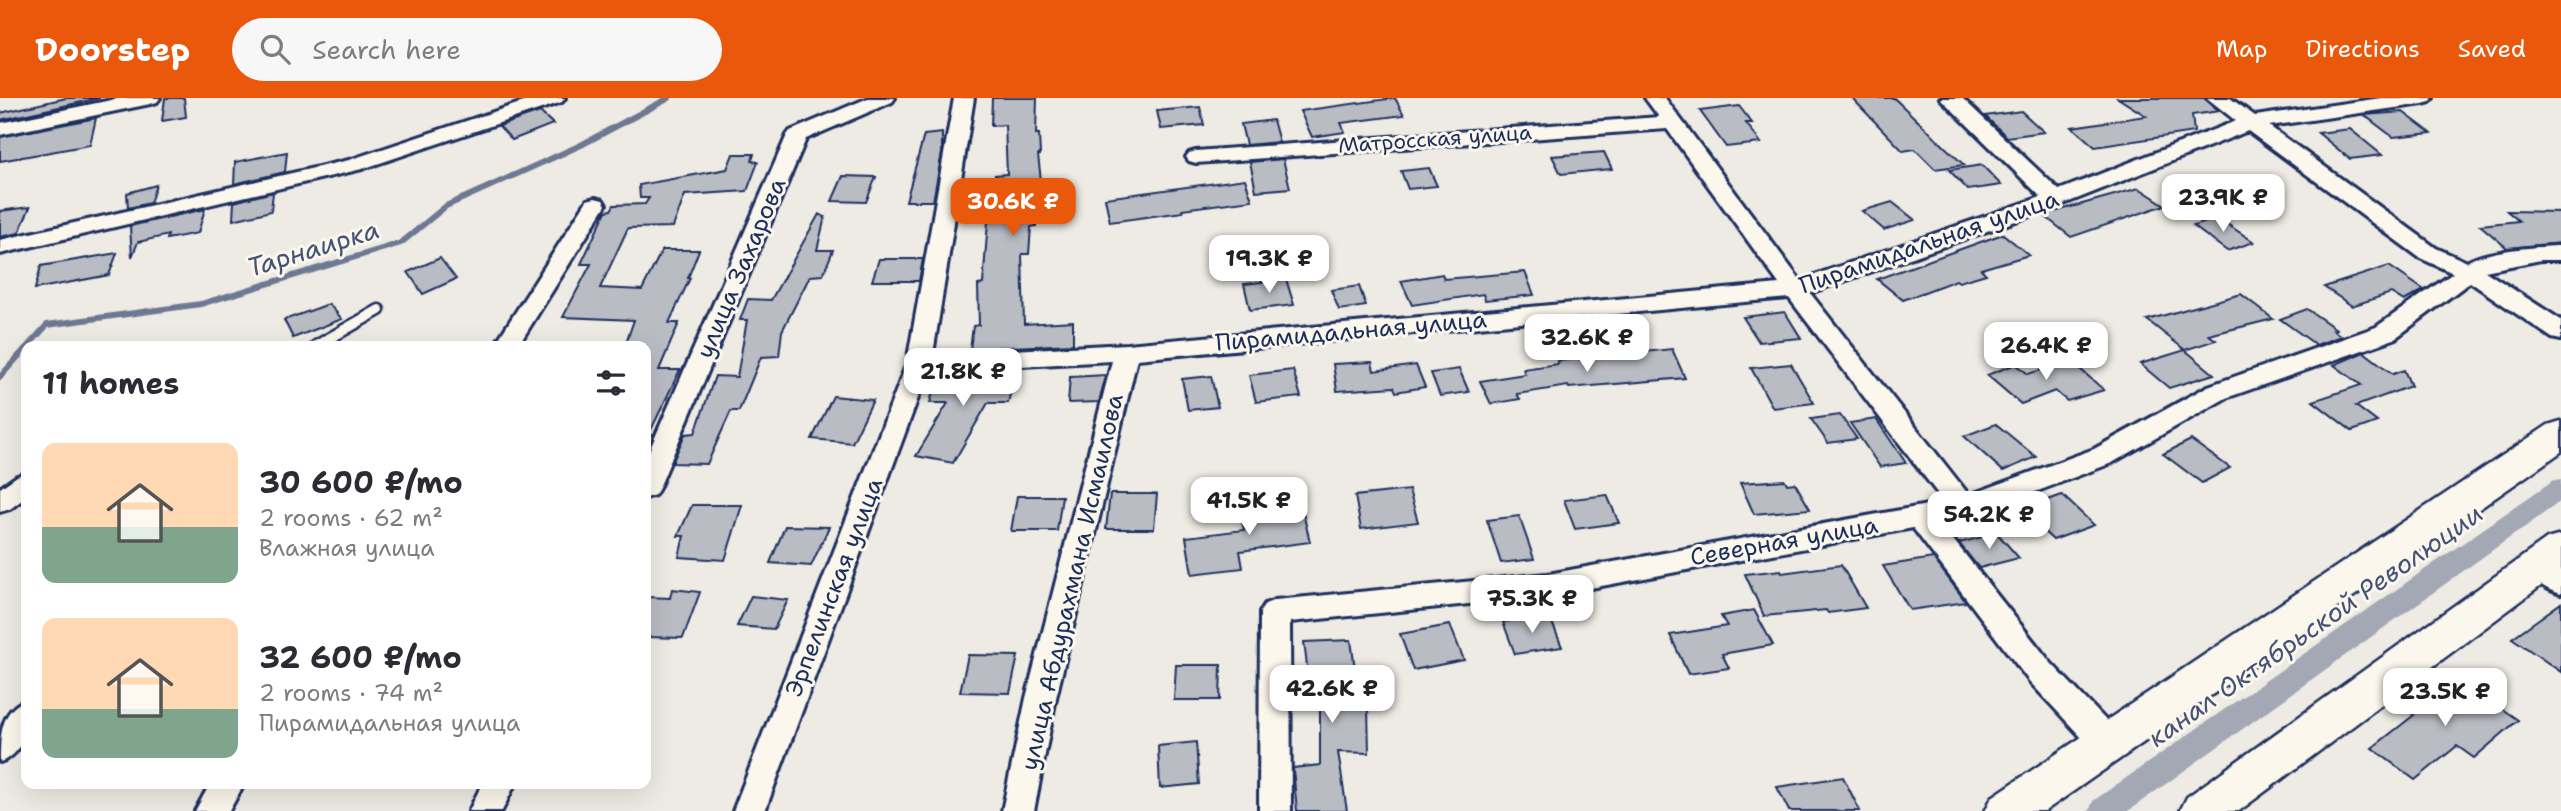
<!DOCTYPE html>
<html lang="en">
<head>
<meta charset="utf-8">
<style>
  :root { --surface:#fff; --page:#f7f7f7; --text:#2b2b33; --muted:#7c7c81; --accent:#ea580c }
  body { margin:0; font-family:"Shantell Sans",sans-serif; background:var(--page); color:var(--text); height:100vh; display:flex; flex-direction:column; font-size:26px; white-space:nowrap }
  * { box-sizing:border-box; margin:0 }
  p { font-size:23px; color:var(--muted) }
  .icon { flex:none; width:38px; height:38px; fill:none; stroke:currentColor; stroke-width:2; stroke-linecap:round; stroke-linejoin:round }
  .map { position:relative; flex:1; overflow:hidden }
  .panel { position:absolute; left:21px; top:243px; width:630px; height:448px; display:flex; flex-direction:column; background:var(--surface); border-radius:14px; box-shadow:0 7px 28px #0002 }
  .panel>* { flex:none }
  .price { position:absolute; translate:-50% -60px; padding:0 16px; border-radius:14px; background:#fff; color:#222; font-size:23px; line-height:46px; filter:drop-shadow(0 2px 4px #0008) }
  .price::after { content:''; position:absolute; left:50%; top:42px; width:21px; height:16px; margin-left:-10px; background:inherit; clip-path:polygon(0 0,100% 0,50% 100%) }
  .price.active { background:var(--accent); color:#fff }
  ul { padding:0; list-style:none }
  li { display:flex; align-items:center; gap:21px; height:175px; padding:0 21px }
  li span { display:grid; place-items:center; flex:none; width:196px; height:140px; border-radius:14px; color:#555 }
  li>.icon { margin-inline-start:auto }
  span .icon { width:84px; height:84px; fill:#fffc; stroke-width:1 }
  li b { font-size:30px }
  h2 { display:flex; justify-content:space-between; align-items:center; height:84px; padding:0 21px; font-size:30px }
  header { display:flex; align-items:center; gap:42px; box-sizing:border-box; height:98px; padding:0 35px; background:var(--accent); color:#fff }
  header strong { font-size:33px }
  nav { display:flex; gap:38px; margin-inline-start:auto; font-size:24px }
  .search { width:490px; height:63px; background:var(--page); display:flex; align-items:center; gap:18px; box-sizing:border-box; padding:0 24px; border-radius:38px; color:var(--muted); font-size:26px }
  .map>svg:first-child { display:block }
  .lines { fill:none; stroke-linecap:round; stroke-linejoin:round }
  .stream { stroke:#6d7892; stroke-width:6 }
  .canal { fill:#a3a8b4; fill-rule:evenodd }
  .building { fill:#b9bcc3; stroke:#1b2f5e; stroke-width:2 }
  .lane-casing { stroke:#1b2f5e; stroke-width:15 }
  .street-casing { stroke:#1b2f5e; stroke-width:6 }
  .secondary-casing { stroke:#1b2f5e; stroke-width:5 }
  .lane { stroke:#fbf7ec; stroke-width:10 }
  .street { fill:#fbf7ec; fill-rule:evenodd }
  .secondary { fill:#fbf7ec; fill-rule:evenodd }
  .labels { text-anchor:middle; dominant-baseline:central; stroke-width:6; stroke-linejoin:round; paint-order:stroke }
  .far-street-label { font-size:21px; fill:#1b2f5e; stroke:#fbf7ec }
  .street-label { font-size:24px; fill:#1b2f5e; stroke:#fbf7ec }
  .water-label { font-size:26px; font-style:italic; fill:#445378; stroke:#fbf7ec }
</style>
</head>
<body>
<header>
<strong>Doorstep</strong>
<div class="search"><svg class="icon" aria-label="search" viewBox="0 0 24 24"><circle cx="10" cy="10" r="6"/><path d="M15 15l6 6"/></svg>Search here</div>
<nav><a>Map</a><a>Directions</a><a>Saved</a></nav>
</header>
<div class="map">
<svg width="2561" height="713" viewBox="0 0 2561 713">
  <rect width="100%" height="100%" fill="#eeebe4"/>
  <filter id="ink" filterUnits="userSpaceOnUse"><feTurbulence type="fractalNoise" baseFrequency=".0143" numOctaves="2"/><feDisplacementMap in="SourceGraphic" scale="14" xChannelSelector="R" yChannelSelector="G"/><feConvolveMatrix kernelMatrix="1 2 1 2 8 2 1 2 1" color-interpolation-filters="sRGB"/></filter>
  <g filter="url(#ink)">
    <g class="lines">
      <!-- stream -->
      <g class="stream">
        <path d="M28 248 47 227 201 206 401 145 446 108 581 47 669 0"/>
        <path d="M0 279 26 250"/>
      </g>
      <!-- canal -->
      <path class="canal" d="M2561 381V403L2128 713H2089L2093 703 2552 383Z"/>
    </g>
    <!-- building -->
    <g class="building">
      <path d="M66 0H100L0 22V15Z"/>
      <path d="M165 0H184L186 19 162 23Z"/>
      <path d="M992 0H1037L1036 36H1039L1040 57H1038L1042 91 1035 92 1036 128 1031 129 1029 156H1022L1024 226 1073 223V246L970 251 973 228 979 227 978 187 983 186 989 111H998L995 77 1007 76 1005 27 991 28Z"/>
      <path d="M1395 0 1404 17 1341 25 1345 34 1312 39 1300 13Z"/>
      <path d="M1852 0H1894L1964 67 1935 71 1915 51 1903 53Z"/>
      <path d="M2118 0H2204L2219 13 2192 17 2194 34 2095 49 2072 29 2146 18Z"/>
      <path d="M1739 8 1752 25H1746L1761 45 1726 49 1700 13Z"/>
      <path d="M1200 9 1204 27 1161 31 1157 13Z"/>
      <path d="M2021 13 2044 34 2007 39 1985 18Z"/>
      <path d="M540 14 553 26 512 42 499 28Z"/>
      <path d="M2403 14 2431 35 2393 39 2364 17Z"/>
      <path d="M96 20 90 47 0 63V39Z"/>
      <path d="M1273 22 1279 44 1246 47 1241 26Z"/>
      <path d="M2350 31 2382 57 2350 61 2318 35Z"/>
      <path d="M942 35V55L933 103H906L924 37Z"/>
      <path d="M287 54 285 74 234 86 235 64Z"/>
      <path d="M1604 54 1612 71 1561 76 1552 58Z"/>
      <path d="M733 56H754L752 63 758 64 747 93 685 97 673 129 628 130 600 190 642 192 662 152H699L688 180H690L669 225H679L659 272H680L649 336H654L646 354V248H625L634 222 563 219 591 166H581L606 113 611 112 614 107 645 106 649 100H640L639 87 727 71Z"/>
      <path d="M1283 61 1290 90 1256 93 1250 64Z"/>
      <path d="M1982 67 2001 87 1968 92 1949 72Z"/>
      <path d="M1429 70 1437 88 1408 91 1401 73Z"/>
      <path d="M843 78 876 79 866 104 832 103Z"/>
      <path d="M1245 81 1252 102 1182 111 1183 114 1110 124 1105 100Z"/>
      <path d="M156 87 150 105 128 110 127 95Z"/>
      <path d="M2139 90 2165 107 2071 139 2043 117Z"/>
      <path d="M273 94 271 113 233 122 234 104Z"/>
      <path d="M1892 104 1915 122 1884 132 1862 113Z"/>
      <path d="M30 109 19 135 0 139V113Z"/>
      <path d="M205 111 198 135 167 141 168 137 138 144 132 159 130 128Z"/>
      <path d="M2507 113 2561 114V145L2507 150 2480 127 2519 123Z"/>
      <path d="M819 116 825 119 817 152H833L823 177 810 178 782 233 779 258 761 259 739 313H731L707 366 672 365 685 336 695 335 715 278 737 279 747 222H740L748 201 771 202Z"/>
      <path d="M2219 120 2224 124 2254 144 2227 153 2193 128Z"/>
      <path d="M2003 136 2029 157 1981 171 1986 176 1959 184 1956 182 1903 202 1877 181Z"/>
      <path d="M117 155 109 177 35 191 41 168Z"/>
      <path d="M440 160 456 181 423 196 408 174Z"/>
      <path d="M879 161H923L919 183H872Z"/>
      <path d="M2389 168 2424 192 2404 203 2391 195 2352 208 2324 189Z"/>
      <path d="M1525 174 1534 197 1485 202 1483 196 1412 207 1401 183 1442 176 1444 181Z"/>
      <path d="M1286 181 1294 207 1250 212 1244 186Z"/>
      <path d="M1359 188 1366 208 1339 212 1331 192Z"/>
      <path d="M2241 196 2273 221 2209 237 2216 242 2185 252 2147 222Z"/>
      <path d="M329 206 342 221 293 240 284 222Z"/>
      <path d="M2307 211 2336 231 2333 232 2341 238 2316 247 2280 221Z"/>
      <path d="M1785 214 1801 240 1759 244 1743 219Z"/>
      <path d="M1672 251 1685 280 1569 290 1568 288 1517 296 1520 301 1491 306 1480 283 1525 276 1523 271 1558 266 1557 263Z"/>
      <path d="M2185 252 2214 276 2169 290 2140 266Z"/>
      <path d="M2364 254 2393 276 2404 272 2411 288 2356 308 2377 324 2352 333 2313 303 2361 287 2334 267Z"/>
      <path d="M2071 263 2104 292 2067 303 2055 293 2021 306 1987 277 2016 266 2028 276Z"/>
      <path d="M1372 264 1374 273 1416 267 1425 289 1396 294 1394 289 1337 293 1333 266Z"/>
      <path d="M1791 266 1814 305 1773 310 1751 270Z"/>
      <path d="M1016 271 1008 305H988L953 365 916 358 948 305H930L938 275Z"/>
      <path d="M1459 271 1469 294 1440 298 1431 275Z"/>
      <path d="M1293 272 1301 299 1256 304 1249 277Z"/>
      <path d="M1106 277 1099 304 1068 305 1070 279Z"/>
      <path d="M1211 278 1218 309 1188 312 1182 281Z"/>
      <path d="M833 298 873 302 852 345 812 341Z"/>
      <path d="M1840 317 1857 341 1828 345 1811 321Z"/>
      <path d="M1876 321 1906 365 1880 369 1850 325Z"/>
      <path d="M1996 326 2036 359 2003 373 1964 338Z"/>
      <path d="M2191 342 2230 370 2202 385 2163 356Z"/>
      <path d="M1785 382 1787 386 1795 385 1810 411 1754 416 1740 385Z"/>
      <path d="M1409 392 1418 424 1361 431 1355 398Z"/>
      <path d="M1110 396H1157L1154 431H1106Z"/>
      <path d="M1607 397 1619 425 1575 431 1564 402Z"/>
      <path d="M2062 397 2094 427 2053 442 2021 412Z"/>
      <path d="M1017 398H1062L1057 433H1011Z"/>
      <path d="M1300 402 1310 444 1240 453 1243 470 1192 476 1186 439 1244 432 1239 409Z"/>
      <path d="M692 407H742L725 462 679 459 684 438H678Z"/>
      <path d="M1519 418 1534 461 1501 465 1487 422Z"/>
      <path d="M785 428 829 429 811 468 770 465Z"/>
      <path d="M1997 435 2019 460 1979 470 1959 445Z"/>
      <path d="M1933 460 1966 504 1910 512 1883 468Z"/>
      <path d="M1841 467 1866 510 1828 515 1826 512 1764 518 1745 476 1781 472 1782 475Z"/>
      <path d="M672 491 700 494 683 540 646 539V499L670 500Z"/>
      <path d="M751 498 788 502 774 531 737 528Z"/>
      <path d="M2561 505V574L2512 540Z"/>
      <path d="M1754 512 1773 547 1722 556 1729 570 1688 576 1670 537 1727 528 1721 518Z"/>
      <path d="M1549 517 1562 549 1515 556 1503 524Z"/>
      <path d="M1450 527 1464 562 1413 572 1400 536Z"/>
      <path d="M1351 542 1360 608H1368L1369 655 1338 654 1347 713H1297L1293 670 1320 667V591L1310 592 1304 544Z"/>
      <path d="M968 557 1018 558 1010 595 960 594Z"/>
      <path d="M1176 567H1221L1220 602H1174Z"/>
      <path d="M2454 578 2518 622 2474 660 2457 648 2415 682 2372 650 2414 617 2409 613Z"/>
      <path d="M1196 644 1199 686 1160 690 1158 648Z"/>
      <path d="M1843 679 1860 713H1789L1777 689Z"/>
    </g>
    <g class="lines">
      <!-- lane casing -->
      <g class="lane-casing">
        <path id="lane" d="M316 248 379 212"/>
      </g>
      <!-- street casing -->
      <g class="street-casing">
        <g id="street">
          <path d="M121 0H160L157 4 150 6 0 37V25Z"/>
          <path d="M535 0H565L562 4 362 71 0 156V142L349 62Z"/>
          <path d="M868 0H895L892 4 806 41 659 390 655 397 646 400V360L787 37 790 33Z"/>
          <path d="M954 0H974L933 256 1127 246 1779 186 1667 31 1196 65 1189 63 1186 59 1189 55 1196 53 1659 19 1645 0H1665L1800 182 2041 99 1940 0H1962L2059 92 2236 23 2207 0H2230L2255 18 2381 0H2433L2430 4 2423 6 2269 28 2436 150 2467 164C2483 153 2541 148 2561 148V162H2541L2485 173 2561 222V242L2552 240 2470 184 2394 241 2226 300 2112 365 1974 417 1940 425 2051 565 2119 636 2124 646 2119 656 2108 660 2097 656 2029 583 1913 430 1548 498 1290 524 1291 713H1259L1260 514 1265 506 1275 502 1548 476 1944 404 1789 200 1137 261 1056 600 1034 713H1002L1026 600 1112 263 928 273 765 713H733L907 265ZM2248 33 2420 160 2453 175 2376 229 2208 288 2094 351 1969 397 1810 195 2064 106Z"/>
          <path d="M595 100 603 102 606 107 518 248H494L584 107 587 102Z"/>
          <path d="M26 375V399L10 411 0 414V390L17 378Z"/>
          <path d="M2538 458 2561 470V496C2547 492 2531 482 2524 469L2528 461Z"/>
          <path d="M26 602C27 627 28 654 0 664 0 638 0 612 26 602Z"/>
          <path d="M210 686H244L229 713H195Z"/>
          <path d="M482 686H515L502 713H469Z"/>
        </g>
      </g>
      <!-- secondary casing -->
      <g class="secondary-casing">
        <g id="secondary">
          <path d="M2561 323V354L2045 713H1985L1992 699 2548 327Z"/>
          <path d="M2561 437V473L2239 713H2180L2187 699 2547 441Z"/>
        </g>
      </g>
      <!-- lane -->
      <use href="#lane" class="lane"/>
      <!-- street -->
      <use href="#street" class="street"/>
      <!-- secondary -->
      <use href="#secondary" class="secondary"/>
    </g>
  </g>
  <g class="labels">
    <!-- far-street labels -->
    <g class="far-street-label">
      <text transform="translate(1435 41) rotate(-4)">Матросская улица</text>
    </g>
    <!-- street labels -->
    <g class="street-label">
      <text transform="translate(1929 144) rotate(-19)">Пирамидальная улица</text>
      <text transform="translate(741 170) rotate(-67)">улица Захарова</text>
      <text transform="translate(1351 233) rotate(-5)">Пирамидальная улица</text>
      <text transform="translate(1784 443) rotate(-10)">Северная улица</text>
      <text transform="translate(1072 484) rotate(-77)">улица Абдурахмана Исмаилова</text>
      <text transform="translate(834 489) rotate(-69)">Эрпелинская улица</text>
    </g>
    <!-- water labels -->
    <g class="water-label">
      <text transform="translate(313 150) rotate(-17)">Тарнаирка</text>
      <text transform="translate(2315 527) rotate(-35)">канал Октябрьской Революции</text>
    </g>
  </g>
</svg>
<b class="price" style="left:2223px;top:136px">23.9K ₽</b>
<b class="price active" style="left:1013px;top:140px">30.6K ₽</b>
<b class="price" style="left:1269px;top:197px">19.3K ₽</b>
<b class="price" style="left:1587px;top:276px">32.6K ₽</b>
<b class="price" style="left:2046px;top:284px">26.4K ₽</b>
<b class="price" style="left:963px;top:310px">21.8K ₽</b>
<b class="price" style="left:1249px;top:439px">41.5K ₽</b>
<b class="price" style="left:1989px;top:453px">54.2K ₽</b>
<b class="price" style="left:1532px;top:537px">75.3K ₽</b>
<b class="price" style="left:1332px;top:627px">42.6K ₽</b>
<b class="price" style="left:2445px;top:630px">23.5K ₽</b>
<section class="panel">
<h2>11 homes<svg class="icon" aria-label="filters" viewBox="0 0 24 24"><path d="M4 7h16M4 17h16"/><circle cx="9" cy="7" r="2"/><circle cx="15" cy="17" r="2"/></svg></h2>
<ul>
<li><span style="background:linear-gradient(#ffd9b3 60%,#7fa58c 0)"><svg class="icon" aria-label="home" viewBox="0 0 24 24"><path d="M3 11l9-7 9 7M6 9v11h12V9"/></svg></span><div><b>30 600 ₽/mo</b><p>2 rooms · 62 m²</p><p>Влажная улица</p></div></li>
<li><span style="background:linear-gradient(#ffd9b3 65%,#7fa58c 0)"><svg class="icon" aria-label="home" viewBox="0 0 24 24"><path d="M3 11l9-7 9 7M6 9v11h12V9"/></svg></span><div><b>32 600 ₽/mo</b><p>2 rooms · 74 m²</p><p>Пирамидальная улица</p></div></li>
</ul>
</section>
</div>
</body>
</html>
